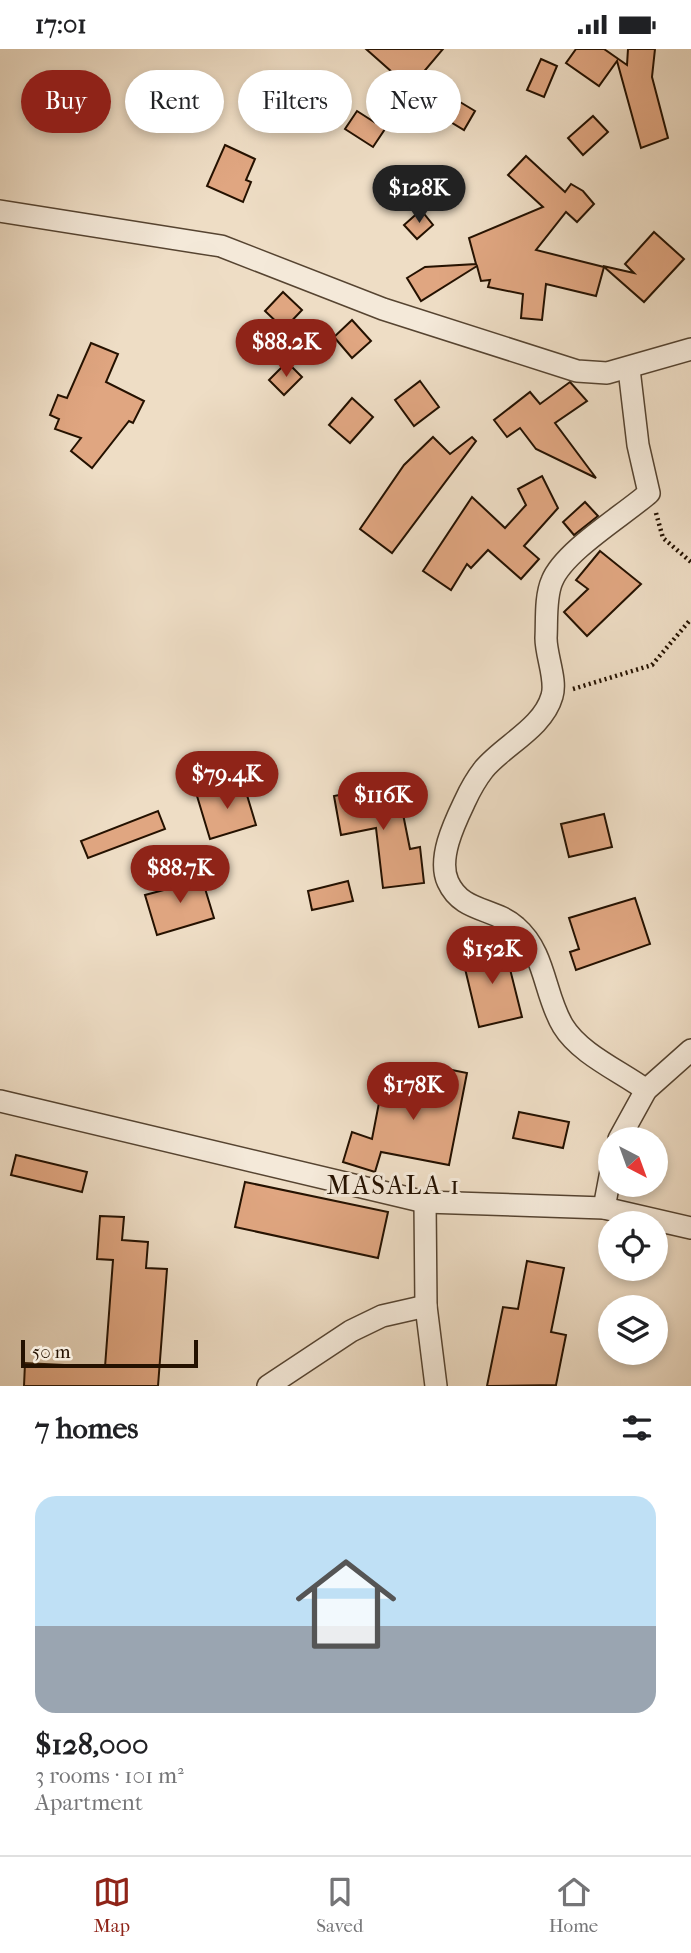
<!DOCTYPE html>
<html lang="en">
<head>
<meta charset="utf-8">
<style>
  :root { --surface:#fff; --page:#f6f6f6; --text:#202124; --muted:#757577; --line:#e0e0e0; --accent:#8f2418 }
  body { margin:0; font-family:"IM FELL French Canon",serif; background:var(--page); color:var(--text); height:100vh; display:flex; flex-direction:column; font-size:26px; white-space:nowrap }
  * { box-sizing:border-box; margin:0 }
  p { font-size:23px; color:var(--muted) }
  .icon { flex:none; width:38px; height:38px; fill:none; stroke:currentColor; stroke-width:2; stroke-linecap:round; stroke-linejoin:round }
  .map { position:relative; height:1337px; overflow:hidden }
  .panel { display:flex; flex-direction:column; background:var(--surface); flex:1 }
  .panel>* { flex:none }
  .top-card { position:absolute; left:21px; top:21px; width:649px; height:63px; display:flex; gap:14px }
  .needle { width:46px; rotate:139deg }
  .controls { position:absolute; left:598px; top:1078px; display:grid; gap:14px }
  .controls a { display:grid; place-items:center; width:70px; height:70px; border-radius:50%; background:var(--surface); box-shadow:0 4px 10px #0003; font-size:35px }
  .scale { position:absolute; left:21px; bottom:18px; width:177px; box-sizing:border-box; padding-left:7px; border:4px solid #241100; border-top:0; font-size:19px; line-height:24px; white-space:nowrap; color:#241100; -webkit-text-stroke:5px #f4e9d9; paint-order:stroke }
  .price { position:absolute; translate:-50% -60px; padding:0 16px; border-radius:24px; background:var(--accent); color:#fff; font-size:23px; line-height:46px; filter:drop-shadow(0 2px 4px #0008) }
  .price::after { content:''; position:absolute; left:50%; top:42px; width:21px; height:16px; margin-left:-10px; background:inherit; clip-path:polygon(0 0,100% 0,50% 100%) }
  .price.on { background:#222; color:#fff }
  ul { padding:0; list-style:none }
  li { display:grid; align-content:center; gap:14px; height:371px; padding:0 35px }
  li span { display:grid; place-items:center; height:217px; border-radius:21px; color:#555 }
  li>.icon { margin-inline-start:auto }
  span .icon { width:126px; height:126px; fill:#fffc; stroke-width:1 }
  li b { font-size:30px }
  h2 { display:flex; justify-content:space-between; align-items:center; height:84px; padding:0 35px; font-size:30px }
  .pill { padding:0 24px; border-radius:32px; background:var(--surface); box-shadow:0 4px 10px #0003; font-size:24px; line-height:63px }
  .pill.on { background:var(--accent); color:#fff }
  .status { display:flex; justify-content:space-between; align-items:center; height:49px; padding:0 35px; background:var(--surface); direction:ltr }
  .status svg { height:19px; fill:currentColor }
  .tabs { display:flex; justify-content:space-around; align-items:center; height:98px; border-top:2px solid var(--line); background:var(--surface); font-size:19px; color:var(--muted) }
  .tabs a { display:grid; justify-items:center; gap:4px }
  .tabs .on { color:var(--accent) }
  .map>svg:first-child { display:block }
  .building { fill:#e0a681; stroke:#241100; stroke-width:2 }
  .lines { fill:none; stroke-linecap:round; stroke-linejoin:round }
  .minor-casing { stroke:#564431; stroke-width:24 }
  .path { stroke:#241100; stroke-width:4.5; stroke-dasharray:2 3.5; stroke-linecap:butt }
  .minor { stroke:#f4e9d9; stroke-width:21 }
  .labels { text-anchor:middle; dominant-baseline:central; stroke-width:6; stroke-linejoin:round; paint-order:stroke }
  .quarter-label { font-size:26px; letter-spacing:2px; fill:#241100; stroke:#f4e9d9 }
</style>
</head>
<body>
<div class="status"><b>17:01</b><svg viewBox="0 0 49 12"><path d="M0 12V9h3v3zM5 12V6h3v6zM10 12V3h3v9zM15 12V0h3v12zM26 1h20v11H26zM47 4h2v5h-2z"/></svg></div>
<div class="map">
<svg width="691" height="1337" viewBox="0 0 691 1337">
  <rect width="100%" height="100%" fill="#eeddc5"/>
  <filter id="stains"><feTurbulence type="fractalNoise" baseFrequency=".00286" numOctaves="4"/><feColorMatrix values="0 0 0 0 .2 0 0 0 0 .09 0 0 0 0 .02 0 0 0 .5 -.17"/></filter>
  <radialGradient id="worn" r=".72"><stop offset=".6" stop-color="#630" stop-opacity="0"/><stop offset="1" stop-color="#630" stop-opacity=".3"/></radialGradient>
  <!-- building -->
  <g class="building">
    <path d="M366 0H443L410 39Z"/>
    <path d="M576 0H604L627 16 628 0H655L652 28 668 89 641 99 617 12 599 37 566 14Z"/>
    <path d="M541 10 557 17 544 48 527 41Z"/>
    <path d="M455 50 475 62 464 81 444 69Z"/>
    <path d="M357 62 385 80 373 98 345 80Z"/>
    <path d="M593 67 608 83 583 106 568 89Z"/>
    <path d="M225 96 255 110 246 131 251 133 243 153 207 137Z"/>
    <path d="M526 107 565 143 571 135 583 142 594 155 577 173 566 163 536 201 604 218 596 247 546 235 542 271 521 269 523 245 488 238 490 231 481 232 477 217 421 252 407 229 425 218 476 215 469 189 543 158 508 126Z"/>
    <path d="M421 161 433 176 417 190 404 176Z"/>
    <path d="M654 183 684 210 644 253 603 217 634 224 625 215Z"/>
    <path d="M283 243 302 261 284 280 265 262Z"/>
    <path d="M352 271 371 292 352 309 334 288Z"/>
    <path d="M91 294 118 305 106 333 144 352 133 374 129 372 92 419 71 402 81 389 55 380 59 370 50 366 58 346 67 349Z"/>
    <path d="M287 313 302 328 284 346 269 331Z"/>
    <path d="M420 332 439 358 414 377 395 351Z"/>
    <path d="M570 333 587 352 555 374 596 429 536 400 520 379 507 388 494 371 530 343 540 355Z"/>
    <path d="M352 349 373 368 350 394 329 376Z"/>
    <path d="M433 388 450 405 472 388 476 392 392 504 360 480 404 416Z"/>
    <path d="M542 427 558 459 524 497 539 510 521 530 488 501 471 519 467 515 451 541 423 522 472 448 505 479 526 456 518 440Z"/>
    <path d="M585 453 598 467 574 486 563 473Z"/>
    <path d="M600 502 641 535 587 587 564 563 588 540 576 531Z"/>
    <path d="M243 733 256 776 210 790 197 747Z"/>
    <path d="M397 735 410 800 420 798 424 834 383 839 376 779 341 786 334 747Z"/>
    <path d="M158 762 165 780 88 809 81 792Z"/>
    <path d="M604 765 612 798 569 808 561 775Z"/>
    <path d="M200 823 214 869 157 886 145 846 175 838 173 831Z"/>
    <path d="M348 832 353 852 312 861 308 842Z"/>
    <path d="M635 849 650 895 576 921 570 903 579 900 569 869Z"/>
    <path d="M504 896 522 968 479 978 462 907Z"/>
    <path d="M437 1018 467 1024 449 1116 381 1103 375 1123 343 1113 352 1083 372 1090 384 1028 432 1038Z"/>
    <path d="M519 1063 569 1073 563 1099 513 1089Z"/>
    <path d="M16 1106 87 1123 82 1143 11 1126Z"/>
    <path d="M245 1133 388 1163 378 1209 235 1178Z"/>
    <path d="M100 1167 124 1168 122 1191 148 1193 146 1219 167 1220 158 1337H24L25 1314 105 1318 113 1211 97 1210Z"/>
    <path d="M527 1212 564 1219 551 1283 566 1286 556 1336 487 1337 503 1258 518 1260Z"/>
  </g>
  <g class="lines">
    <!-- minor casing -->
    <g class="minor-casing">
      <g id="minor">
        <path d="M0 162 221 197 383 260 577 322 607 324 691 300"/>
        <path d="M629 320 638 396 649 444C624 466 564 502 552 532 545 548 547 572 546 589 546 607 557 631 552 647 543 679 504 696 484 720 477 729 470 741 465 752 455 773 437 809 448 833 462 864 494 858 516 878 546 904 544 946 563 977 580 1005 620 1022 646 1041"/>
        <path d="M0 1052 425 1153 604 1159 691 1179"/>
        <path d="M619 1090 646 1041 691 1001"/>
        <path d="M425 1153 426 1257 436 1337"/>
        <path d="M604 1159 611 1122"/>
        <path d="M268 1337 351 1282 382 1267 426 1257"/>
      </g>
    </g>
    <!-- path -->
    <g class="path">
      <path d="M656 464 663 489 691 513"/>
      <path d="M573 640 652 616 691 570"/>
    </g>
    <!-- minor -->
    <use href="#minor" class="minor"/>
  </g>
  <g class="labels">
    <!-- quarter labels -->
    <g class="quarter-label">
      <text x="394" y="1136">MASALA 1</text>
    </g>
  </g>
  <rect width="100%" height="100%" filter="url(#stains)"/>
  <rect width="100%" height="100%" fill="url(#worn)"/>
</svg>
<div class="controls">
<a><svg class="needle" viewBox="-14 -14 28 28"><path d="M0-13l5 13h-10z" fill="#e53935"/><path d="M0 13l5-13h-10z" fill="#757577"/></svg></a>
<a><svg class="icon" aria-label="locate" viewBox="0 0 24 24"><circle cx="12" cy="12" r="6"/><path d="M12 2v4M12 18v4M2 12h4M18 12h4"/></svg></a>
<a><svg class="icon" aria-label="layers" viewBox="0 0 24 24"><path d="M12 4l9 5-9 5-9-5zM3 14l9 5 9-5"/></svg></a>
</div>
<div class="scale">50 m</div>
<b class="price on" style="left:419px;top:176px">$128K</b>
<b class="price" style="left:286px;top:330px">$88.2K</b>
<b class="price" style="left:227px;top:762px">$79.4K</b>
<b class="price" style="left:383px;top:783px">$116K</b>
<b class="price" style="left:180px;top:856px">$88.7K</b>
<b class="price" style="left:492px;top:937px">$152K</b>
<b class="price" style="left:413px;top:1073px">$178K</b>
<div class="top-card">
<a class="pill on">Buy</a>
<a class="pill">Rent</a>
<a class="pill">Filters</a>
<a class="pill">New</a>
</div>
</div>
<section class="panel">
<h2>7 homes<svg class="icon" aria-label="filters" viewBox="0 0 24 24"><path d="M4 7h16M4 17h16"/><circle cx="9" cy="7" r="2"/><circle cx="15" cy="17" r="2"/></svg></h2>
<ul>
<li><span style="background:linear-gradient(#bfe0f5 60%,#9aa5b1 0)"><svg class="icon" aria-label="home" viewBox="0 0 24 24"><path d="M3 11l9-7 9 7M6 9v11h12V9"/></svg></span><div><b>$128,000</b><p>3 rooms · 101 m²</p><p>Apartment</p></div></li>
</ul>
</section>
<nav class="tabs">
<a class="on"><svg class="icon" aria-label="map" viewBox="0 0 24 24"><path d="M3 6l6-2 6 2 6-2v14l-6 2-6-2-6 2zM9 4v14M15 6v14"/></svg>Map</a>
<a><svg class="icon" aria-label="saved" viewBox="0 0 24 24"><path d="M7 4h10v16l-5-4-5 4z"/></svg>Saved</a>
<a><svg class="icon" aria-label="home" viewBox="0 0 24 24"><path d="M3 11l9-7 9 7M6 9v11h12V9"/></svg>Home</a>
</nav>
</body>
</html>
